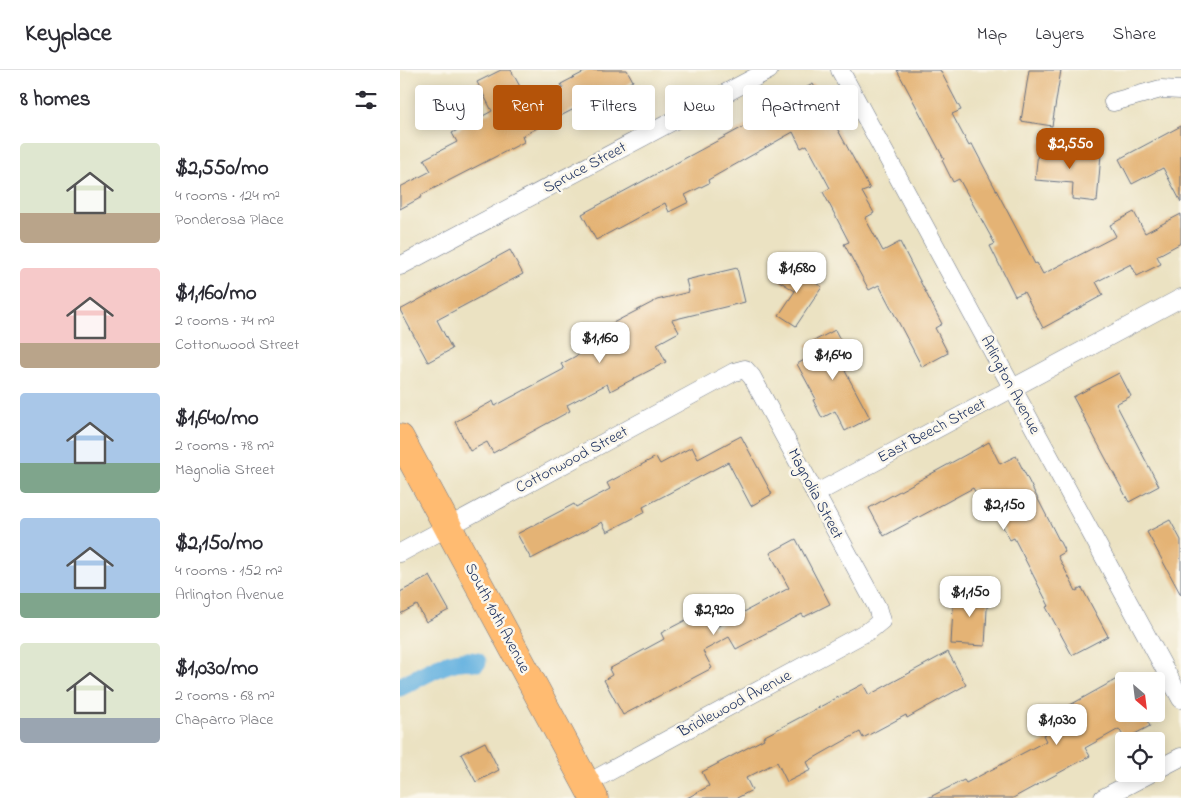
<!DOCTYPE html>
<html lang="en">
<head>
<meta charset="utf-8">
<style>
  :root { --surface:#fff; --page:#f2f2f3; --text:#2b2b33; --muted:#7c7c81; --line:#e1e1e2; --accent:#b45309 }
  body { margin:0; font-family:"Indie Flower",sans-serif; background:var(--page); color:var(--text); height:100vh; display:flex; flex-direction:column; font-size:19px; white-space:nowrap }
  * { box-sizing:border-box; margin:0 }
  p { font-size:16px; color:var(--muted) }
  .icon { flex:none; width:28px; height:28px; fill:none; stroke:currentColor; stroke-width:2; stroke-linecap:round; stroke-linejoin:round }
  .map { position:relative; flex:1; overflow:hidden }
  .panel { display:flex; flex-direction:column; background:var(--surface); width:400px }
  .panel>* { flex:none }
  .top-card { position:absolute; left:15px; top:15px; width:475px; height:45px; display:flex; gap:10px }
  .needle { width:32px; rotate:152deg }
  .tools { position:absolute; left:715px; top:602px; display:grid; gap:10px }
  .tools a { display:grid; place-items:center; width:50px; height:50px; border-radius:5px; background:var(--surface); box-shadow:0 2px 12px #0003; font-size:25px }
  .price { position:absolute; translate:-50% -42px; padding:0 11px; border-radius:10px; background:#fff; color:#222; font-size:16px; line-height:32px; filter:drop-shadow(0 1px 2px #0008) }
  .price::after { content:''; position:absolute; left:50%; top:30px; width:15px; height:11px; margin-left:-8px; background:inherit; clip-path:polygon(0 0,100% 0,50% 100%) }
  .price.on { background:var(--accent); color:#fff }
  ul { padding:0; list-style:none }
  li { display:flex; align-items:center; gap:15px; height:125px; padding:0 20px }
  li span { display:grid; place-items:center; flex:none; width:140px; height:100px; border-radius:5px; color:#555 }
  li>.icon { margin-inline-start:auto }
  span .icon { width:60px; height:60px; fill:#fffc; stroke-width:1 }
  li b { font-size:21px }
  h2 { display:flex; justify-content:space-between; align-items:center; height:60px; padding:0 20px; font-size:21px }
  .chip { padding:0 18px; border-radius:5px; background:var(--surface); box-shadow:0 2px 12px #0003; font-size:18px; line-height:45px }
  .chip.on { background:var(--accent); color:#fff }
  header { display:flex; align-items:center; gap:30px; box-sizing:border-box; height:70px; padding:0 25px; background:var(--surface); border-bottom:1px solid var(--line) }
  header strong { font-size:24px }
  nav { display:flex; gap:28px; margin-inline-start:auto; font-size:18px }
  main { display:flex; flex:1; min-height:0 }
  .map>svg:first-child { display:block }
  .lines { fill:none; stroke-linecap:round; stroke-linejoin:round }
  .canal { stroke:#67b3e0; stroke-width:19 }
  .building { fill:#e4b375 }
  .minor-casing { stroke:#646e81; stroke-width:19 }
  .primary-casing { stroke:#646e81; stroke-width:29 }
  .minor { stroke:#fff; stroke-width:18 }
  .primary { stroke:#ffbb71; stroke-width:28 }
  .labels { text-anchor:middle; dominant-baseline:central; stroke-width:5; stroke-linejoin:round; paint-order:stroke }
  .street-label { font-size:16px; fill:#1b2f5e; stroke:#fbf7ec }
</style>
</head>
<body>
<header>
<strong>Keyplace</strong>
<nav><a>Map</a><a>Layers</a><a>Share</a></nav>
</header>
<main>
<section class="panel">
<h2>8 homes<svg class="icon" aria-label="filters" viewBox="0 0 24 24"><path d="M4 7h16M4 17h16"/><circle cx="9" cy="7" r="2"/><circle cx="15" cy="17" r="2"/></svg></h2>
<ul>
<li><span style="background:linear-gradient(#dfe7d0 70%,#b9a48a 0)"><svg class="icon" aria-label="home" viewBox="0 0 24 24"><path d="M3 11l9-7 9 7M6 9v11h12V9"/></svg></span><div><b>$2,550/mo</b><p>4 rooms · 124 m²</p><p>Ponderosa Place</p></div></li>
<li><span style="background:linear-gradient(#f6c9c9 75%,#b9a48a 0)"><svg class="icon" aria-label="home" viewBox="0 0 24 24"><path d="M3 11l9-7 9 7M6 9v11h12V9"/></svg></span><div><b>$1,160/mo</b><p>2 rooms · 74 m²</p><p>Cottonwood Street</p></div></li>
<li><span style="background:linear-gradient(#a9c7e8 70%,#7fa58c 0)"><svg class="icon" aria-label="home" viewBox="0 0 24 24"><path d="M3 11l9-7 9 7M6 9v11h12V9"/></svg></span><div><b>$1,640/mo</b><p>2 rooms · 78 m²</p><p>Magnolia Street</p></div></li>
<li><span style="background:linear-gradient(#a9c7e8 75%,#7fa58c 0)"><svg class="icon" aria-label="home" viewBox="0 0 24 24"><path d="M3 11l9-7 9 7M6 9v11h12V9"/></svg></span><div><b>$2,150/mo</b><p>4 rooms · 152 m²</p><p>Arlington Avenue</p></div></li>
<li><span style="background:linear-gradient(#dfe7d0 75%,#9aa5b1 0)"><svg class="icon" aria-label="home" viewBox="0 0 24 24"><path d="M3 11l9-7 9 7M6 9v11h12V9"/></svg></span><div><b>$1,030/mo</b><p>2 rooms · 68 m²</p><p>Chaparro Place</p></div></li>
</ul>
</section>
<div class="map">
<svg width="781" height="728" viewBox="0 0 781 728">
  <rect width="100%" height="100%" fill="#fbf7ec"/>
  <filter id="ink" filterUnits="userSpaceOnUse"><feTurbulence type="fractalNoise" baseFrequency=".02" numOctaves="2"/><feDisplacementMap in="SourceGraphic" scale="10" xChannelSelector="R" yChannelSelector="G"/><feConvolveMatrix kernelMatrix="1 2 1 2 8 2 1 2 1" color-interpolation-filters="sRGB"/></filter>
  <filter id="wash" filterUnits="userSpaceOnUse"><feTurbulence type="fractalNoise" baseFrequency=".0096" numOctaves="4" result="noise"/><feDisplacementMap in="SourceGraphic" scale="20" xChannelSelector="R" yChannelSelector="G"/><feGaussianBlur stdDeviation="1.12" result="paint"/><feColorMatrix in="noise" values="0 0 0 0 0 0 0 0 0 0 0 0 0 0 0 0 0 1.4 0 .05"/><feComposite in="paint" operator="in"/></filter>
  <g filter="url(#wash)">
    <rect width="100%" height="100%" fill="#ebe2c2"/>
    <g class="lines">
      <!-- canal -->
      <path class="canal" d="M0 617C23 606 52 585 77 592"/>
    </g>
    <g id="blocks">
      <!-- building -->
      <g class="building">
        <path d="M101 0H111L130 35 163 18 161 14 188 0H227L233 11 176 42 174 39 122 66 124 72 21 125 22 127 0 139V117L31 101 24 89 57 72 52 63 92 41 77 12Z"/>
        <path d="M497 0H540L561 40 552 44 569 76 572 74 635 194 637 193 643 204 716 166 710 155 734 142 745 163 781 144V173L757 186 761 194 737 206 731 194 696 212 703 225 643 258 624 222 615 226 590 176 595 174 559 109 553 112 542 90 544 89Z"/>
        <path d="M629 0H661L652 56 621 51Z"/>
        <path d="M413 14 470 119 462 122 474 143 465 148 483 181 500 172 542 254 535 258 548 283 522 297 479 215 469 220 444 174 449 172 423 122 430 118 407 75 401 78 393 62 308 110 309 113 285 125 289 132 269 142 265 133 196 170 182 144 380 37 378 32Z"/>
        <path d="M781 56V132L763 98 732 114 719 89Z"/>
        <path d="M639 72 656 73 655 80 701 84 697 132 672 129 673 113 635 110Z"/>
        <path d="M110 180 123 204 37 250 52 279 28 292 0 240Z"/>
        <path d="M386 194 422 217 396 256 379 245 395 221 376 209Z"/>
        <path d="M337 198 345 232 272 250 279 262 257 274 266 292 210 321 207 314 167 335 170 341 93 383 87 372 70 381 55 352 93 331 95 336 164 299 161 294 217 264 211 254 257 230 289 222 286 210Z"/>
        <path d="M435 260 454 296 445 301 470 348 445 361 435 341 422 348 413 330 416 329 397 294 412 286 406 275Z"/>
        <path d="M719 303 731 326 716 334 759 416 729 432 673 327Z"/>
        <path d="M341 366 372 424 351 436 328 392 243 437 245 442 207 462 202 452 131 489 117 464 174 434 176 437 210 419 207 413 256 387 260 394 292 377 298 389Z"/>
        <path d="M589 372 600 394 616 386 665 482 658 486 676 521 682 518 708 566 672 585 646 537 649 536 614 468 610 470 586 426 579 429 573 418 484 466 469 438Z"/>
        <path d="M770 450 781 470V525L747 462Z"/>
        <path d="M396 469 430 534 404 547 402 544 336 579 329 567 303 581 312 598 223 645 204 610 212 605 209 599 264 569 261 563 305 540 314 558 389 518 370 483Z"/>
        <path d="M30 506 49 540 26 552 17 535 0 544V522Z"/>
        <path d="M554 519 588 521 585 576 551 574Z"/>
        <path d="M548 582 566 615 507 648 506 645 463 668 460 662 428 680 407 692 411 700 387 712 377 692 346 708 352 720 337 728H287L309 716 302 702 364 669 363 667 463 614 469 625Z"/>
        <path d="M724 605V644H746L744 645 750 656 725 669 719 659 685 678 690 686 613 728H528L564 710 566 713 646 671 643 665 660 656 654 644Z"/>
        <path d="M85 672 99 700 76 712 61 684Z"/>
      </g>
    </g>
  </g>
  <g filter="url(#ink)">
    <use href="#blocks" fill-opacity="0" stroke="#646e81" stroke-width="1"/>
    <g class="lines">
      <!-- minor casing -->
      <g class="minor-casing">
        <g id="minor">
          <path d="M440 0 781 629"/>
          <path d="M713 32 761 19 781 20"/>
          <path d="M0 196 369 0"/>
          <path d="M415 424 781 228"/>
          <path d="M0 483 334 302 345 299 352 307 477 537 481 551 470 560 186 714"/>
          <path d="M756 700 781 687"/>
          <path d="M703 728 749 704"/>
        </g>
      </g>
      <!-- primary casing -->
      <g class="primary-casing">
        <path id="primary" d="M0 368 194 728"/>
      </g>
      <!-- minor -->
      <use href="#minor" class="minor"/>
      <!-- primary -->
      <use href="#primary" class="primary"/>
    </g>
  </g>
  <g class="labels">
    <!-- street labels -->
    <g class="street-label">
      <text transform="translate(185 98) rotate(-28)">Spruce Street</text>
      <text transform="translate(610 315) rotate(62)">Arlington Avenue</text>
      <text transform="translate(532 361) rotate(-28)">East Beech Street</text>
      <text transform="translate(172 390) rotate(-28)">Cottonwood Street</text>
      <text transform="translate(415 424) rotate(62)">Magnolia Street</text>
      <text transform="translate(97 548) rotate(62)">South 10th Avenue</text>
      <text transform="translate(335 634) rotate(-28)">Bridlewood Avenue</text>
    </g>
  </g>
</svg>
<div class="tools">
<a><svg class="needle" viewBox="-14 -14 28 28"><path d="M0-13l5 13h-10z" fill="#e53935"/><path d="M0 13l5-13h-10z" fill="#7c7c81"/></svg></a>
<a><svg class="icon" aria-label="locate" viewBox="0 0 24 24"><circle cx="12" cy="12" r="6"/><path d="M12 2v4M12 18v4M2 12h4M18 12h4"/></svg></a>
</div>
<b class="price on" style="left:670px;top:100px">$2,550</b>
<b class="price" style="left:397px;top:224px">$1,680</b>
<b class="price" style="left:200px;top:294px">$1,160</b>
<b class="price" style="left:433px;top:311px">$1,640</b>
<b class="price" style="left:604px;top:461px">$2,150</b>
<b class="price" style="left:570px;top:548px">$1,150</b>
<b class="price" style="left:314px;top:566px">$2,920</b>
<b class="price" style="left:657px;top:676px">$1,030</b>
<div class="top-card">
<a class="chip">Buy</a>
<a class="chip on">Rent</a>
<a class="chip">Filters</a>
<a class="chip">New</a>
<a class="chip">Apartment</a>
</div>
</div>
</main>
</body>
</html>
